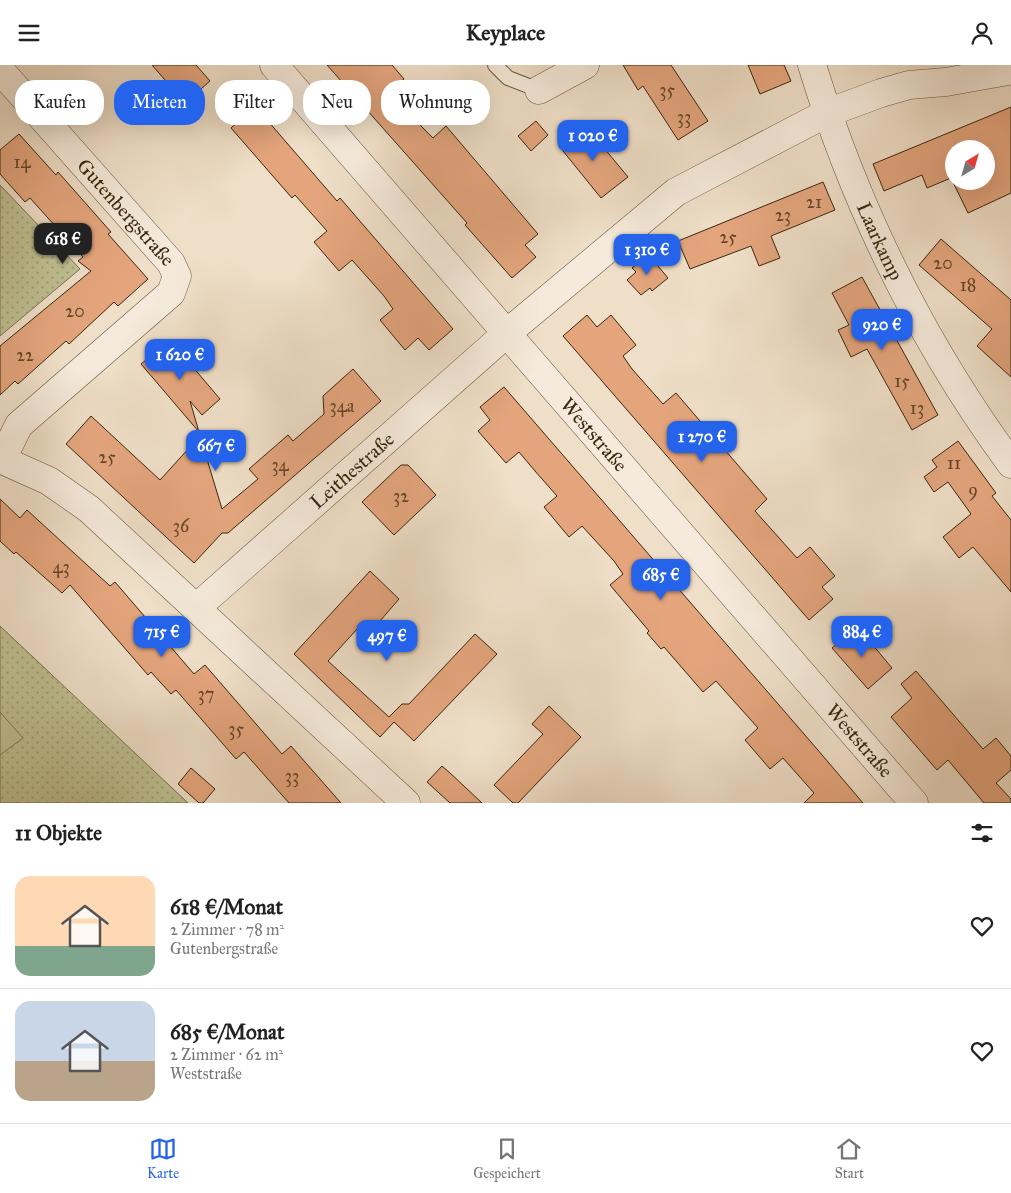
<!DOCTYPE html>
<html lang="de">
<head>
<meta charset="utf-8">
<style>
  :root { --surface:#fff; --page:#f2f2f2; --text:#222; --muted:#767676; --line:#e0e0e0; --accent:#2563eb }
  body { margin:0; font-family:"IM FELL Great Primer",serif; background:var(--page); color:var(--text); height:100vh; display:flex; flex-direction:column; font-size:19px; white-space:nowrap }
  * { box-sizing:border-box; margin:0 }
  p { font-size:16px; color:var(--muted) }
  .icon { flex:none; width:28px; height:28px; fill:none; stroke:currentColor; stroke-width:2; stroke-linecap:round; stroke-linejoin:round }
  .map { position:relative; height:738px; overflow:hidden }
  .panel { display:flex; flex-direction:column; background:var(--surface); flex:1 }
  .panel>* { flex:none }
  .banner { position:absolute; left:15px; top:15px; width:500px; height:45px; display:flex; gap:10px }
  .needle { width:32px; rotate:37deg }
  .buttons { position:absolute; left:945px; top:75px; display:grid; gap:10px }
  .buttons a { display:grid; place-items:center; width:50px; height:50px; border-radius:50%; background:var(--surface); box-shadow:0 5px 20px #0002; font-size:25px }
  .price { position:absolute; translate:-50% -42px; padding:0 11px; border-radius:10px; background:var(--accent); color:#fff; font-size:16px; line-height:32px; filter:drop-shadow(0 1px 2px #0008) }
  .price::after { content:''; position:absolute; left:50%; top:30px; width:15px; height:11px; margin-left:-8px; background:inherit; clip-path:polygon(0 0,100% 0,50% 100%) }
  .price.on { background:#222; color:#fff }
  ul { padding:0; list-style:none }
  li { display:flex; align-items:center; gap:15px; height:125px; padding:0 15px }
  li+li { border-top:1px solid var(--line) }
  li span { display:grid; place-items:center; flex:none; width:140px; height:100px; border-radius:15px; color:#555 }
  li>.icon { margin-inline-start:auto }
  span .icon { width:60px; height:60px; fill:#fffc; stroke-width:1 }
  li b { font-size:21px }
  h2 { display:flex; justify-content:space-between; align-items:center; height:60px; padding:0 15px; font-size:21px }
  .chip { padding:0 18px; border-radius:20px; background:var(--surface); box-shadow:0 5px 20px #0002; font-size:18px; line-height:45px }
  .chip.on { background:var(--accent); color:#fff }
  header { display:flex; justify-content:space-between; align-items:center; height:65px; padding:0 15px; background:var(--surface); font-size:22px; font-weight:700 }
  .dock { display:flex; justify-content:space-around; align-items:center; height:70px; border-top:1px solid var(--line); background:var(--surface); font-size:14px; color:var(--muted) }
  .dock a { display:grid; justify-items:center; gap:2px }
  .dock .on { color:var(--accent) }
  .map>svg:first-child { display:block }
  .grass { fill:url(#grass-dots); stroke:#7c7350 }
  .park { fill:#bfc092; stroke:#7c7350 }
  .building { fill:#e4a57d; stroke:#39260d; fill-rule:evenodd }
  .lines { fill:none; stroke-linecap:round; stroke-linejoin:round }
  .service-casing { stroke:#66543c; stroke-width:16 }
  .minor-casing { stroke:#66543c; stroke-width:29 }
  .tertiary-casing { stroke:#66543c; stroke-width:29 }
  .service { stroke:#f5eadb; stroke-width:14 }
  .minor { stroke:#f5eadb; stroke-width:28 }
  .tertiary { stroke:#f5eadb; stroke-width:28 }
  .labels { text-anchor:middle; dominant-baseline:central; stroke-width:5; stroke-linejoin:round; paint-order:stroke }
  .number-label { font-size:18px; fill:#644629 }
  .street-label { font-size:20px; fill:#39260d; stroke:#f5eadb }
</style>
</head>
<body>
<header><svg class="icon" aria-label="menu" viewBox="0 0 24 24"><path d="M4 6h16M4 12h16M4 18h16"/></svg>Keyplace<svg class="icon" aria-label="person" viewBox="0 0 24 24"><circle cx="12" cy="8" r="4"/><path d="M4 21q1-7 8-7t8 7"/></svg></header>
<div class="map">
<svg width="1011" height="738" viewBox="0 0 1011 738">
  <defs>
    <pattern id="grass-dots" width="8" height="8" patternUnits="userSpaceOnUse" patternTransform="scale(1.25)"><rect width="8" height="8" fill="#bfc092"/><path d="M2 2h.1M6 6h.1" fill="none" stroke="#9c9c76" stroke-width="1.8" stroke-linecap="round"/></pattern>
  </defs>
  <rect width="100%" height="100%" fill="#efdfc8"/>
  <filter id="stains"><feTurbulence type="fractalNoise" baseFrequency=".004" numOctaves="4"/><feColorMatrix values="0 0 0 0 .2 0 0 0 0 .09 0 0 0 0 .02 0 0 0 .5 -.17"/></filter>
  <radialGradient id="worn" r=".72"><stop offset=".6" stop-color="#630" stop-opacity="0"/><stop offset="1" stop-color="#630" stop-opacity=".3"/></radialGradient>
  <!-- grass -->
  <g class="grass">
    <path d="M0 120 80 204 0 271Z"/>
    <path d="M0 561 188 738H0Z"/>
  </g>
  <!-- park -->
  <path class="park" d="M0 647 23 673 0 690Z"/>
  <!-- building -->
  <g class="building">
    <path d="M152 0H196L210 16 185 38Z"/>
    <path d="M327 0H392L404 14 391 25 422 62 433 73 446 61 538 169 525 180 536 192 512 213 465 160 467 158Z"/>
    <path d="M623 0H671L708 56 678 75 643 21 638 25Z"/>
    <path d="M748 0H784L791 16 760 29Z"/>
    <path d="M255 41 337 136 340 133 453 264 429 285 418 273 405 285 380 255 393 244 384 231 352 195 339 206 314 177 327 166 295 130 292 133 231 63Z"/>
    <path d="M1011 42V128L968 148 951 113 927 123 922 110 884 126 873 99ZM954 84H986V116H954Z"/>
    <path d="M536 56 548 70 531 86 518 71Z"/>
    <path d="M585 60 628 112 601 133 559 81Z"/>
    <path d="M19 69 56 110 58 107 111 167 108 169 148 214 118 241 114 237 69 279 66 276 18 319 15 316 0 330V281L91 206 78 196 83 192 30 133 25 137 0 109V85Z"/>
    <path d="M823 117 835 145 771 171 780 193 759 201 751 181 690 204 678 176Z"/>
    <path d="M941 174 1011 235V312L977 281 992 264 919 200Z"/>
    <path d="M648 189 668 213 652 226 650 223 641 230 627 215 636 207 632 203Z"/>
    <path d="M862 212 938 350 912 365 867 284 851 292 838 265 849 260 832 228Z"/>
    <path d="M587 250 597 262 611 250 636 280 623 291 632 304 663 339 676 328 767 434 755 446 797 493 810 482 835 511 822 522 833 534 809 555 563 271Z"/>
    <path d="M170 275 220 334 202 350 190 336 199 367 141 299Z"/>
    <path d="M353 304 381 336 228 468H222L194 498 66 379 91 351 160 415 200 371 222 444 258 414 249 404 288 370 293 376 324 349 323 331Z"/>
    <path d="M504 322 817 684 863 738H804L814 728 783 693 770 704 745 675 758 663 716 616 703 627 664 582 661 584 647 568 649 566 610 520 623 509 614 496 582 461 569 472 544 442 557 431 535 406 519 387 506 398 478 366 490 355 480 342Z"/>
    <path d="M958 376 996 428 992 431 1011 455V527L973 482 959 493 943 472 971 449 948 417 934 427 924 412 937 402 932 395Z"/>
    <path d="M401 400H408L436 430 394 470 362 437Z"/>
    <path d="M0 434 20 453 27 445 110 521 115 517 194 609 205 600 282 689 291 681 341 738H289L244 687 236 694 176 625 171 629 151 607 148 610 70 520 62 528 16 487 14 489 0 476Z"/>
    <path d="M370 506 399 534 367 571 358 563 328 596 389 652 402 639H409L475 569 497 589 414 676 394 657 380 672 294 589Z"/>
    <path d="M857 561 892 603 868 624 832 583Z"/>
    <path d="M916 606 983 684 996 673 1011 691V705L996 718 1011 734V738H984L948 695 937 705 891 652 912 633 901 619Z"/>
    <path d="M549 641 581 672 518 738H513L494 720 543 669 532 659Z"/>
    <path d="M442 701 450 708 482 738H450L427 717Z"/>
    <path d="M191 703 215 724 203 738H199L178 719Z"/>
  </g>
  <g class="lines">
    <!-- service casing -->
    <g class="service-casing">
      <path id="service" d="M495 0 508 13 539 25"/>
    </g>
    <!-- minor casing -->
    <g class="minor-casing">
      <g id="minor">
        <path id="s1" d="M812 0C856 143 923 279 1011 399"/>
        <path id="s2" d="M0 5 171 198 177 211 171 228 19 360 2 394"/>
        <path d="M539 25 585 0"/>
        <path d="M0 394 49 416 89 444 406 738"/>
        <path id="s3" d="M196 543 507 268 676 127 827 48 881 28 909 20 946 17 1008 6"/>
      </g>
    </g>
    <!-- tertiary casing -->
    <g class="tertiary-casing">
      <g id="tertiary">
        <path id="s4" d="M274 0 914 738"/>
      </g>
    </g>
    <!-- service -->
    <use href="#service" class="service"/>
    <!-- minor -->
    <use href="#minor" class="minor"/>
    <!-- tertiary -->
    <use href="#tertiary" class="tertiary"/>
  </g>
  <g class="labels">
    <!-- number labels -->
    <g class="number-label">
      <text x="667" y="25">35</text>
      <text x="684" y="52">33</text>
      <text x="22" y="97">14</text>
      <text x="814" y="137">21</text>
      <text x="783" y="150">23</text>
      <text x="728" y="172">25</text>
      <text x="943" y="198">20</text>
      <text x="968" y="220">18</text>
      <text x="75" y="246">20</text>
      <text x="25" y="290">22</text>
      <text x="902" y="316">15</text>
      <text x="342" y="341">34a</text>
      <text x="917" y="343">13</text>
      <text x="107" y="392">25</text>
      <text x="954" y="398">11</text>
      <text x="280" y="400">34</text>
      <text x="973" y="425">9</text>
      <text x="401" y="431">32</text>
      <text x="181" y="461">36</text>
      <text x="61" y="502">43</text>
      <text x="206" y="629">37</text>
      <text x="236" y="664">35</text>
      <text x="292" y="711">33</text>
    </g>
    <!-- street labels -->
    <g class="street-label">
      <text stroke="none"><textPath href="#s2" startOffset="190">Gutenbergstraße</textPath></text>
      <text stroke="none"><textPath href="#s1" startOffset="189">Laarkamp</textPath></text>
      <text stroke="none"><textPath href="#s4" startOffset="489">Weststraße</textPath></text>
      <text stroke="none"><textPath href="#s3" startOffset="208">Leithestraße</textPath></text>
      <text stroke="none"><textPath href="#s4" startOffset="894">Weststraße</textPath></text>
    </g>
  </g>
  <rect width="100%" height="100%" filter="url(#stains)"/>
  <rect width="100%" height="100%" fill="url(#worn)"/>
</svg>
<div class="buttons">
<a><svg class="needle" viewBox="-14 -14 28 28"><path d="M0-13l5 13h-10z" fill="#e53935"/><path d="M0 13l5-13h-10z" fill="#767676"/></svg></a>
</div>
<b class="price" style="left:593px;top:97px">1 020 €</b>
<b class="price on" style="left:63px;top:200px">618 €</b>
<b class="price" style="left:647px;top:211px">1 310 €</b>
<b class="price" style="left:882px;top:286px">920 €</b>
<b class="price" style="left:180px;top:316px">1 620 €</b>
<b class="price" style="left:702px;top:398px">1 270 €</b>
<b class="price" style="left:216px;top:407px">667 €</b>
<b class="price" style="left:661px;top:536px">685 €</b>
<b class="price" style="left:162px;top:593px">715 €</b>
<b class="price" style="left:862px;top:593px">884 €</b>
<b class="price" style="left:387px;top:597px">497 €</b>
<div class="banner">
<a class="chip">Kaufen</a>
<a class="chip on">Mieten</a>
<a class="chip">Filter</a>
<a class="chip">Neu</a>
<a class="chip">Wohnung</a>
</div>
</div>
<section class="panel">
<h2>11 Objekte<svg class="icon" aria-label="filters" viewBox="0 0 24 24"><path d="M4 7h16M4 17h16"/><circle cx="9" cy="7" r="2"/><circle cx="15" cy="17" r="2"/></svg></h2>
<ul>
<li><span style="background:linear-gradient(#ffd9b3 70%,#7fa58c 0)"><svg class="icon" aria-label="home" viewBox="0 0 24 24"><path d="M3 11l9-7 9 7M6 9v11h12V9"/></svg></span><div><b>618 €/Monat</b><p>2 Zimmer · 78 m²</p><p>Gutenbergstraße</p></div><svg class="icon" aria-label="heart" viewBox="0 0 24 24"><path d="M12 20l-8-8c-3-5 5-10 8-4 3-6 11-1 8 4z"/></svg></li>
<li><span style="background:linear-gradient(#c9d6e8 60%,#b9a48a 0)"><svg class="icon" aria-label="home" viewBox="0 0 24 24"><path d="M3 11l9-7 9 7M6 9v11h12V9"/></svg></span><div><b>685 €/Monat</b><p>2 Zimmer · 62 m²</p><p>Weststraße</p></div><svg class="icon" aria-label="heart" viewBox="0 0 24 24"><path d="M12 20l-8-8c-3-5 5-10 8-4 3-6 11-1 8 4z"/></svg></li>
</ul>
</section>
<nav class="dock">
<a class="on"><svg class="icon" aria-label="map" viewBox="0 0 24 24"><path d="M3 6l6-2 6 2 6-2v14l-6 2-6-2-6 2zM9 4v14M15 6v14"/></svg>Karte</a>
<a><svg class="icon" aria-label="saved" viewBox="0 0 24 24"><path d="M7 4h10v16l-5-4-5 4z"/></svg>Gespeichert</a>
<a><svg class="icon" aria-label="home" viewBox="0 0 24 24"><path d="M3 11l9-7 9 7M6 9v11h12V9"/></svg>Start</a>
</nav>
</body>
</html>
